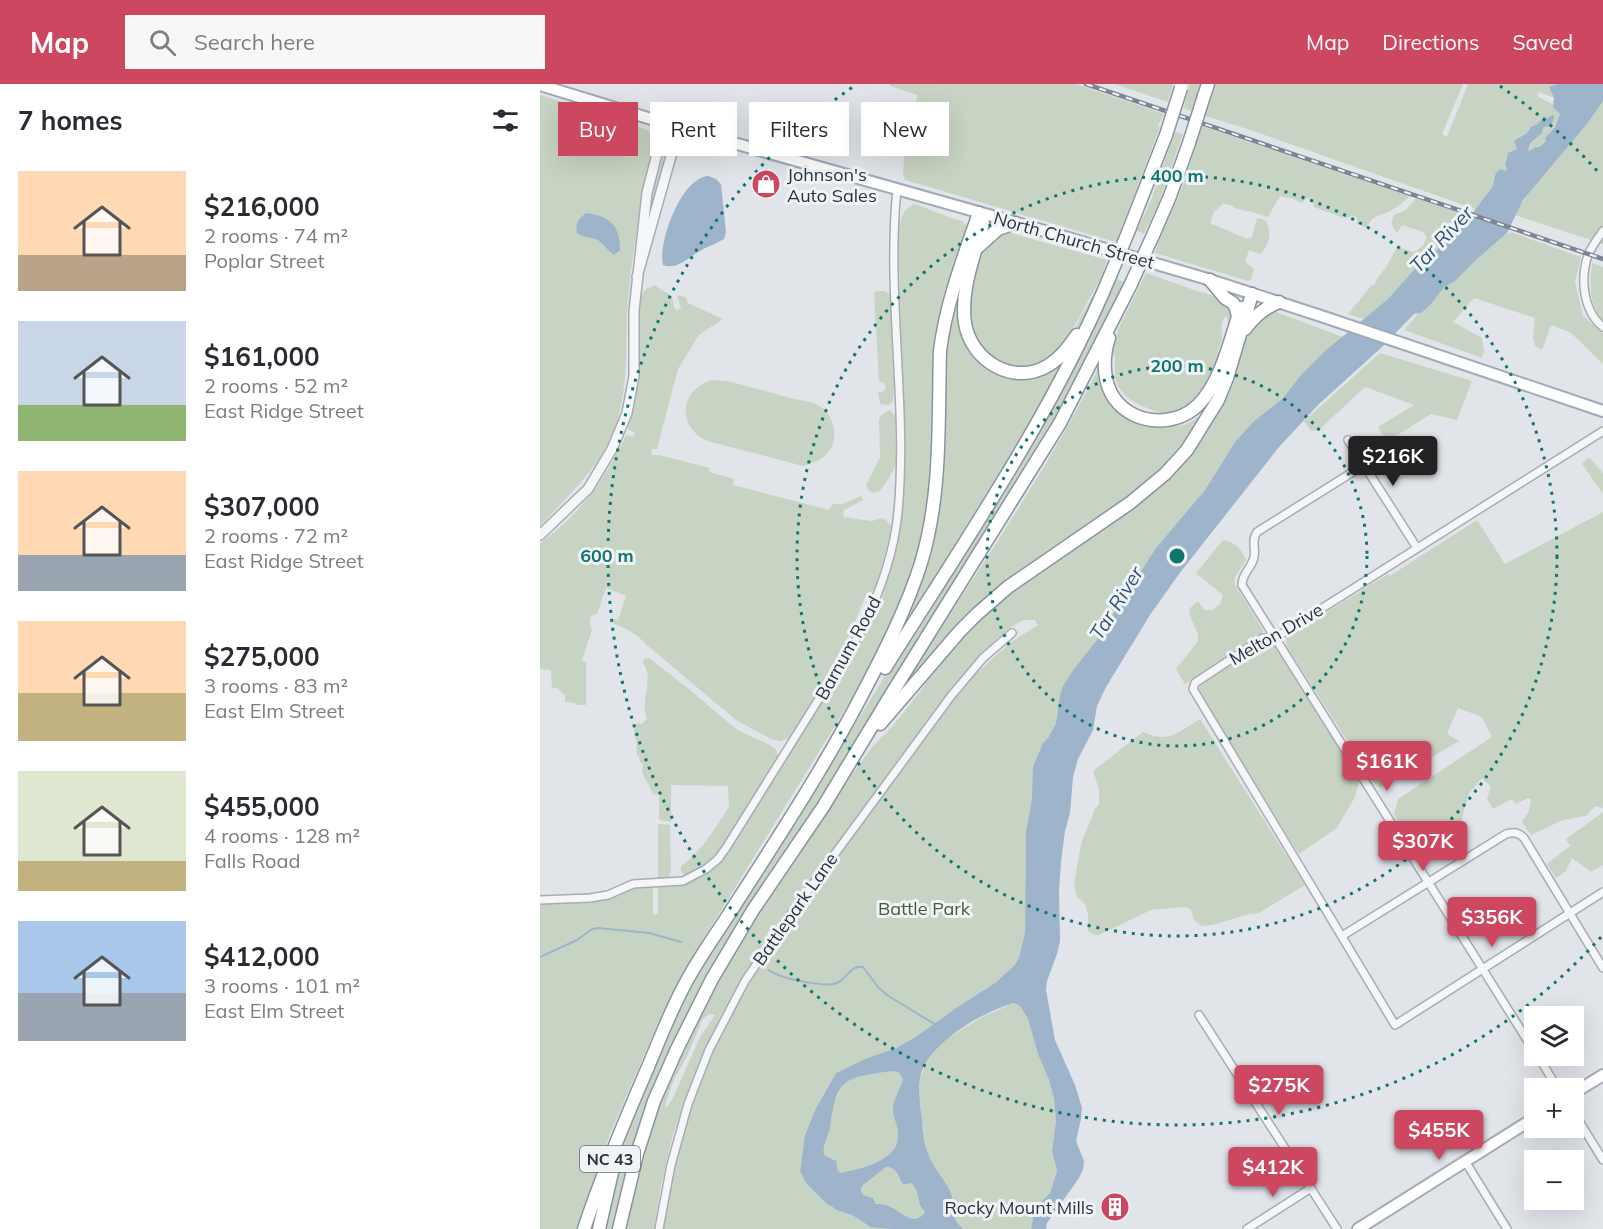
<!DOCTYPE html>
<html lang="en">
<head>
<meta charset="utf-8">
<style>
  :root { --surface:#fff; --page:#f7f7f7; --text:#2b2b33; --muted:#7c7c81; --accent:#ce4761 }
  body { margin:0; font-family:Mulish,sans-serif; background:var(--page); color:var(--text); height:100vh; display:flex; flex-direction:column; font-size:22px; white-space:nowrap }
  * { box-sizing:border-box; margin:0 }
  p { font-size:20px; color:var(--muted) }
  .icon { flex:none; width:33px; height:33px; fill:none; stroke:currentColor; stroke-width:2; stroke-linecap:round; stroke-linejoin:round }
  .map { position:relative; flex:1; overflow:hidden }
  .side { display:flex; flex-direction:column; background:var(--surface); width:540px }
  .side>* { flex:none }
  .banner { position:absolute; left:18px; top:18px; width:570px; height:54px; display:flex; gap:12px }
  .controls { position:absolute; left:984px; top:922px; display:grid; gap:12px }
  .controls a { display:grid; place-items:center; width:60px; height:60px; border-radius:0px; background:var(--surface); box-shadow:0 6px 24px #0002; font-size:30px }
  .price { position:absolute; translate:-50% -51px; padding:0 14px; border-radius:6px; background:var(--accent); color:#fff; font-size:20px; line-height:39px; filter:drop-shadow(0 2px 3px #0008) }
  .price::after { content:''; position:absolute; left:50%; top:36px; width:18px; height:14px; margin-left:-9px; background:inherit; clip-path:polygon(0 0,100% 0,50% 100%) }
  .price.on { background:#222; color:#fff }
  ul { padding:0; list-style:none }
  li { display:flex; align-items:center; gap:18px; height:150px; padding:0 18px }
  li span { display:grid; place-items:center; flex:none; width:168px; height:120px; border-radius:0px; color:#555 }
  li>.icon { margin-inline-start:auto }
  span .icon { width:72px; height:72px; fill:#fffc; stroke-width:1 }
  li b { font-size:26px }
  h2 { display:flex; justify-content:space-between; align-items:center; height:72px; padding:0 18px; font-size:26px }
  .pill { padding:0 21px; border-radius:0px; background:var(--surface); box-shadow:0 6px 24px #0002; font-size:21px; line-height:54px }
  .pill.on { background:var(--accent); color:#fff }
  header { display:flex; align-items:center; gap:36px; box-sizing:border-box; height:84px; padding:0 30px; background:var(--accent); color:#fff }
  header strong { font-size:28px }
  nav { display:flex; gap:33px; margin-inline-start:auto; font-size:21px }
  .search { width:420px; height:54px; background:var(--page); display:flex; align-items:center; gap:15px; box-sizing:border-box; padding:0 21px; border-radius:0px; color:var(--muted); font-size:22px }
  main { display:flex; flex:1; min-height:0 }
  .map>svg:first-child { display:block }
  .green { fill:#c8d4c3; fill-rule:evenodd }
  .water { fill:#9db4ca; fill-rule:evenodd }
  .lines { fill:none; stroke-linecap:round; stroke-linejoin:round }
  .stream { stroke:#9db4ca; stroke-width:2 }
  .minor-casing { stroke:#a6acb4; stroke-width:10 }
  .tertiary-casing { stroke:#a6acb4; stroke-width:12 }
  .secondary-casing { stroke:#a6acb4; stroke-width:14 }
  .primary-casing { stroke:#a1aab6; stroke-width:14 }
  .motorway-casing { stroke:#8993a1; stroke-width:15 }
  .minor { stroke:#f4f6f8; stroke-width:7 }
  .tertiary { stroke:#f4f6f8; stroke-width:9 }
  .secondary { stroke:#fff; stroke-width:10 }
  .primary { stroke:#fff; stroke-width:10 }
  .motorway { stroke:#fff; stroke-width:12 }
  .rail-casing { stroke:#7b8594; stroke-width:4.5 }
  .rail { stroke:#f1f4f7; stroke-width:2; stroke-dasharray:7; stroke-linecap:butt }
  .motorway-bridge-casing { stroke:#8993a1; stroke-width:15; stroke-linecap:butt }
  .motorway-bridge { stroke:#fff; stroke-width:12 }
  .ring { fill:none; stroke:#0f766e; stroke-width:3; stroke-dasharray:3 6 }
  .labels { text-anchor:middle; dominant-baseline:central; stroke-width:6; stroke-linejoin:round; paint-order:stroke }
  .shield { fill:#f1f4f7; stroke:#666d78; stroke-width:1.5 }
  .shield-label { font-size:16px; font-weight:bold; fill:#2a3342 }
  .poi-label { font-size:18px; fill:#2a3342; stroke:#f1f4f7; text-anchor:start }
  .street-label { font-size:18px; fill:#2a3342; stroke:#f1f4f7 }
  .park-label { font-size:18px; fill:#405e37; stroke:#f1f4f7 }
  .water-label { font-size:20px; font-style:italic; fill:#345476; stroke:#f1f4f7 }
  .centre { fill:#0f766e; stroke:#f1f4f7; stroke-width:3 }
  .ring-label { font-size:18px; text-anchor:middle; font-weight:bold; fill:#0f766e; stroke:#f1f4f7; stroke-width:6; stroke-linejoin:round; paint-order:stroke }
</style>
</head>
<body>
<header>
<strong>Map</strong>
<div class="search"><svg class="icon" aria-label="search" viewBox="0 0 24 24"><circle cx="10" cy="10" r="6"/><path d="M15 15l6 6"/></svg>Search here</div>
<nav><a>Map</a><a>Directions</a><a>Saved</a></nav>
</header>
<main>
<section class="side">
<h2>7 homes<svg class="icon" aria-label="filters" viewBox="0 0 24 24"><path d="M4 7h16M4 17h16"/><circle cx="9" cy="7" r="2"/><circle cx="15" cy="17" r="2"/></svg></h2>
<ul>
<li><span style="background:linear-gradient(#ffd9b3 70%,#b9a48a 0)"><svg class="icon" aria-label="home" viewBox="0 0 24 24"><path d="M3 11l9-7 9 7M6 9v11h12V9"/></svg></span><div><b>$216,000</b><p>2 rooms · 74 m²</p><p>Poplar Street</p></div></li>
<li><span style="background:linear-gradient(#c9d6e8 70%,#8fb573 0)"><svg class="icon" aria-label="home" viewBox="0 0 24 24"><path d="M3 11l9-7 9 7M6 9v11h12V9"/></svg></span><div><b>$161,000</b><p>2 rooms · 52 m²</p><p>East Ridge Street</p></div></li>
<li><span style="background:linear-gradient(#ffd9b3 70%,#9aa5b1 0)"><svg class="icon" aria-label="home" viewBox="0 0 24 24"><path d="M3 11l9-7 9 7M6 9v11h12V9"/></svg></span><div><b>$307,000</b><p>2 rooms · 72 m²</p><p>East Ridge Street</p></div></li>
<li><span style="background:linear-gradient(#ffd9b3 60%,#c2b280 0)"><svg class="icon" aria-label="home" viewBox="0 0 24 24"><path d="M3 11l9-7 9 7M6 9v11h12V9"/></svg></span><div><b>$275,000</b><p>3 rooms · 83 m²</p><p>East Elm Street</p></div></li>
<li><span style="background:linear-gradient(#dfe7d0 75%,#c2b280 0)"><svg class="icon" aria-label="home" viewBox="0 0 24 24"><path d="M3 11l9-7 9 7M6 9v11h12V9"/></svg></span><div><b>$455,000</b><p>4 rooms · 128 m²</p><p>Falls Road</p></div></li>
<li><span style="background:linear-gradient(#a9c7e8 60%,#9aa5b1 0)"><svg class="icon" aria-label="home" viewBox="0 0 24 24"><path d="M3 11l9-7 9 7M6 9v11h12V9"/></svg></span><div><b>$412,000</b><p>3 rooms · 101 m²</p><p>East Elm Street</p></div></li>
</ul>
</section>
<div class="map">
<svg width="1063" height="1145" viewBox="0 0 1063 1145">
  <rect width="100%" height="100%" fill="#e1e5ea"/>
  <!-- green -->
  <g class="green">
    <path d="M350 0H536L624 30 618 42 620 43 577 156 575 158 365 96 363 89 366 50 378 11 350 2Z"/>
    <path d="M575 0H633L628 18Z"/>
    <path d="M649 0H661L651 27 644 24Z"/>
    <path d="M676 0H923L902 50 907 53 928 0H1017L1009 3 1014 14 999 8 997 12 1014 21 1013 23 1020 30 1015 43 1005 54 1006 56 1002 61 995 63 988 68 990 59 1002 46 1007 34 1004 32C1001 38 998 41 992 42 988 47 985 53 978 54L974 58 977 65 966 74 965 79 967 85 966 88 954 92 953 102 935 125 707 45 665 32Z"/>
    <path d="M0 11 54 27 92 41 105 45 115 52 117 58C104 106 94 155 89 205 83 255 92 301 73 349 58 385 26 414 0 442Z"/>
    <path d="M1063 17V160L975 131C997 89 1035 56 1063 17Z"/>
    <path d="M662 42 688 51 870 112C864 118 857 123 850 127 838 133 833 130 827 144L817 140V133L812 132 804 134 774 123 773 119 768 114 761 119 754 115 740 112 728 133 712 128 697 125 690 121 683 120 677 126H675L670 139 707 155 712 153 717 134 725 136C733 147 729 160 721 170L709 166 705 178 714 185 711 196 708 197 615 169 620 154 642 104Z"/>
    <path d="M635 48 643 50 618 120 604 150 597 147 611 116Z"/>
    <path d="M127 58 129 60 112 121 110 125 109 122Z"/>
    <path d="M876 114 930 133 914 153 882 177 852 212 825 234 823 235 808 230 831 202 835 201 836 196 847 182 857 163 873 168C881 165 884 160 887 153L883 148 862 141 857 149 851 140 854 131 866 126Z"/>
    <path d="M373 120 378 121 411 134 422 137 426 141 428 147 409 202 392 410 374 492 332 582 159 862 132 911 117 941 70 1050 56 1090 39 1145H0V820L55 818 84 807 105 803H113V830H118V803C152 802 163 795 186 771L321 555 340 521 353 478 359 454 365 397 358 148C362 135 360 128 373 120Z"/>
    <path d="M464 147 567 176 563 190 529 252 531 251 563 193 551 221 541 240 531 256 512 276 485 285 454 278 435 254 428 225 439 175 444 163Z"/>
    <path d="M971 148 1041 173 1035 198 1043 232 1063 249V280L1030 248 1011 241 1002 266 995 262 993 254 995 234 934 214 913 238 942 254 944 267 942 274 864 246 900 204 952 157Z"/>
    <path d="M1052 179 1063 183V236C1048 220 1050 199 1052 179Z"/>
    <path d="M606 189 657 207 681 214 694 227 690 247 689 238 686 232C679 242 682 242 682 253 682 259 679 263 677 269L684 266 662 313 632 332C612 326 582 319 576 296 574 288 575 279 575 271L570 272 579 243Z"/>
    <path d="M577 195 585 198 584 201 585 202 526 319 460 429 175 880 147 933 74 1145H62L69 1109 78 1077 100 1012 143 915 175 862 199 825 400 504 553 245Z"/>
    <path d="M115 201C125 211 133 206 134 224L137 227 141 224 137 211 146 213 148 219 183 235 159 251 138 285 117 365H112L111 371H119L170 384 169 388 194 395 193 401 289 426 293 420H302L321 412 323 416 304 426 303 433 332 437 340 434 345 435 352 443 336 503 333 507 327 509 299 575 288 591 252 653 240 657 231 655 196 636 109 563C96 549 90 547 73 539L74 535 78 536 86 512 66 504 57 530 51 532 50 539 52 546 42 576 46 578V621H36L35 619 25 618V611L17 604H12L11 586 0 585V459C41 429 63 399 85 353L87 351 93 353 95 348 90 347 88 344 95 316 100 287V218C102 207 106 204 115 201Z"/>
    <path d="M337 207H344L352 211 354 303 353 317 349 321 340 320 338 308H343L346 304 345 300 339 297 334 209Z"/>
    <path d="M415 219H417L420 242 451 284 514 282 519 284 492 335 379 519 369 532 366 530 387 471 404 279 408 251Z"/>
    <path d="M731 226 803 253 785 267 760 292 743 314 713 338 695 358 665 406 616 464 596 495 581 517 560 552 534 585 520 611 516 639 508 654 503 659 486 747 485 848 479 874 474 882 455 899 416 924 377 952 356 964 325 975 296 989 278 1020 265 1051 260 1087 266 1099 291 1123 312 1131 327 1142 350 1145H123L136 1074 149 1028 179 954 201 914 234 859 369 674 430 595 471 558 498 541 495 536H484L471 543 457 555 425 590 394 627 243 834 215 875 184 927 171 953 134 1047 121 1101 114 1145H83L87 1128 114 1030 144 959 192 870 281 732 333 662 351 644 383 604 402 573 450 522 588 429 617 404 628 390 695 289 708 249ZM169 930 175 931 160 953 132 1016 126 1024 125 1021 133 998 147 972 163 935Z"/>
    <path d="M840 269 932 297 917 336 891 330 859 350 845 355 838 343 874 321 825 303 779 346 771 347 764 337Z"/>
    <path d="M558 285 560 286C557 298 565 311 574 319 580 324 627 340 637 342 648 342 658 333 666 326L640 366 610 398 477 493 359 610C426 502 501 399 558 285Z"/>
    <path d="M172 296 187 297C208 302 229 308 250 314 259 316 270 317 278 321 292 329 298 347 292 362 287 374 275 379 263 382L167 357C161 354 156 351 152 345 137 326 150 302 172 296Z"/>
    <path d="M349 326 355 331 356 381 349 394 340 407 334 409 329 407 326 401 340 373 339 335 343 330Z"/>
    <path d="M1049 373 1063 389V410L1042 380Z"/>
    <path d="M1063 428V724L1055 722 1046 732 1023 736 991 751 982 738 989 727 991 715 988 714 976 720 972 715 953 725 947 715 951 703 942 694 929 709 921 737 913 753 898 762 887 747 871 755 854 730 858 715 952 653 942 633 918 624 907 650 919 657 840 704 833 697 747 563 746 555 750 551 848 490 850 493 851 491 937 436 965 480Z"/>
    <path d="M683 456C697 459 700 464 706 476L695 493 694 499 723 546V550L645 600 636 585 658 557V550L649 530 650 524 658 517 664 526H673L680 520 683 511 656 489Z"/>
    <path d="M733 556 819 697 815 713 797 744 759 770 658 612V606L661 601 724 557Z"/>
    <path d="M109 574 149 605 195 644C205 651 229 658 236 666 238 670 238 672 238 676L179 767C169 779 159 786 145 791L141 788V782C162 767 173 747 187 726L189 722 188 702 131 701V738L119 736V711L113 710 102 688 103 680 100 678 99 672H97L96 654 94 653V641L98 639 102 640 107 634C99 616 115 595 103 579L104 575Z"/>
    <path d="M660 635 765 801 719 829 709 830 673 841 661 842 654 836 651 826 646 823 611 826 559 851H554L548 847C548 833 550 821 537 813L534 801 541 760 555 725 559 720V705L553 687 603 648C629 660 638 648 660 635Z"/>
    <path d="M1063 728V781L1051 788 1032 774 1026 787 1016 794 1007 780 1030 762 1026 755Z"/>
    <path d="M118 740 130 741 131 787 128 795 120 796 118 794Z"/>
    <path d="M474 919 480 922 488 935 498 970 509 996 514 1014 516 1037 512 1067 517 1087 510 1109 495 1124 491 1145H423L415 1134 414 1123 405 1098 392 1079 387 1069 379 1014 380 994 387 977 399 960 406 955 444 932Z"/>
    <path d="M357 986 362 992 363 996C360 1004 354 1014 353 1023 352 1032 358 1041 358 1050 360 1077 321 1084 301 1089L298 1087 295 1077 284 1071 283 1065 288 1051 293 1021 302 1002 306 997 318 992Z"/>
    <path d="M346 1083C357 1084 358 1093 362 1101L371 1099C379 1107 377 1112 380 1121 381 1122 385 1128 386 1129 378 1136 368 1135 359 1130 355 1127 352 1123 347 1121 343 1120 341 1120 337 1120L333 1114 323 1111 321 1107 322 1102Z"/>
  </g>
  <!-- water -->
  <g class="water">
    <path d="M1017 0H1063V17L1061 20 1046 41 983 116 967 149 937 175 915 197 904 203 891 220 881 229 874 230 842 263 779 320 739 363 639 490 610 531 566 603 557 622 553 646 538 675 533 693 530 729 525 747 521 778 519 807 520 857 517 870 507 897 506 906 515 956 535 1001 542 1024 541 1035 536 1057 544 1077 543 1085 539 1094 507 1139 506 1145H491L495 1124 510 1109 517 1087 512 1067 516 1037 514 1014 509 996 498 970 488 935 480 922 474 919C442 928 386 960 380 994 378 1007 380 1022 382 1035 383 1047 384 1060 389 1072 394 1085 404 1094 410 1107 414 1116 411 1126 415 1134 416 1138 420 1141 423 1145H350L330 1143 312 1131 299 1127 287 1120 266 1099 260 1087 265 1051 276 1024 296 989 325 975 356 964 377 952 416 924 455 899 474 882 479 874 485 848 486 747 492 715 493 683 503 659 508 654 516 639 520 611 523 602 534 585 560 552 581 517 596 495 616 464 665 406 695 358 713 338 743 314 760 292 785 267 848 215 882 177 914 153 953 102C954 95 954 89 961 85L966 87 967 85 965 80 968 69 977 65 974 58 975 56 986 50 992 42C998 41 1001 37 1004 32L1007 34 1014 31C1014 38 1011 43 1004 43L1002 46 1003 48 990 59 988 67 993 65 995 63C999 64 1004 60 1006 56L1005 54 1015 43 1020 30 1013 23 1014 14 1009 3ZM352 987 359 988 363 996C360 1004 354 1014 353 1023 352 1032 358 1041 358 1050 360 1077 321 1084 301 1089L298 1087 296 1077 284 1071C282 1061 288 1054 290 1044 297 993 304 994 352 987ZM346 1083C357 1083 358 1093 363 1101L371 1099C379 1107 377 1112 380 1121 381 1124 384 1126 385 1129 373 1142 362 1129 351 1123 346 1120 341 1120 336 1120L333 1114 323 1111 321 1107 322 1102Z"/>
    <path d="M168 92 176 95 181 100 186 148 184 155C176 160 166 163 158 168 147 175 136 186 123 181 118 158 141 94 168 92Z"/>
    <path d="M46 129C70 132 80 141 80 166L74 171C68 167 64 160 58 156 51 153 44 154 37 149 35 139 38 135 46 129Z"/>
  </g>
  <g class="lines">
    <!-- stream -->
    <g class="stream">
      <path d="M0 873 37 856 52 845 58 844 109 849 141 858"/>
      <path d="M229 886C238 894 285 904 297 899 308 894 310 881 323 883L338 903 347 911 396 941"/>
    </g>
    <!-- minor casing -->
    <g class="minor-casing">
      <g id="minor">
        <path d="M1063 147C1058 154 1052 162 1048 171 1040 195 1043 227 1063 243"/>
        <path d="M1063 347 735 554H723L655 599 653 605 855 941 1063 808"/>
        <path d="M808 356 877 464"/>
        <path d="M824 381 717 448C711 456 716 464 714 473 712 484 702 489 702 501L994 967"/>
        <path d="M0 816 50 814 68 811 93 800 143 797 166 785 178 775 186 764 320 549C339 511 354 471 358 428 368 322 346 211 357 105"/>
        <path d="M802 852 966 750C974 748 978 748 984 754L1063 884"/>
        <path d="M659 931 797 1145"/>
        <path d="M998 972 1018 1005"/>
        <path d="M1034 1029 1063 1076"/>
        <path d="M925 1077 967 1145"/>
        <path d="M119 1145 131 1081 148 1020 169 966 205 897 250 831 411 612 443 574 472 549"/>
        <path d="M707 1145 771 1104"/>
      </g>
    </g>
    <!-- tertiary casing -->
    <g class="tertiary-casing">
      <path id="tertiary" d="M0 451 48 405 72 365 87 329 94 292V227L107 109 121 54 132 46 135 58 97 193"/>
    </g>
    <!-- secondary casing -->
    <g class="secondary-casing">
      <g id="secondary">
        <path d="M1034 1009 1063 991"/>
        <path d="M818 1145 994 1034"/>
      </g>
    </g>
    <!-- primary casing -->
    <g class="primary-casing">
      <path id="primary" d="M0 1 134 42 491 143 664 194 781 232 1063 327"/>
    </g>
    <!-- motorway casing -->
    <g class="motorway-casing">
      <g id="motorway">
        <path d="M664 12 668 0"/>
        <path d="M443 139C435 171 420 205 425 239 431 277 474 303 509 281 521 274 529 262 537 251"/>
        <path d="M589 146 626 51"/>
        <path d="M614 149 630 112 649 59"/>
        <path d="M438 163 458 145 475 139"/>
        <path d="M670 196 685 214 693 219 696 224 698 233"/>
        <path d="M705 245C715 232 724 224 739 218"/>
        <path d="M569 254C563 271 563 293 571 309 588 341 634 345 658 321 682 297 690 255 701 224"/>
        <path d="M345 584C425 457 512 331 570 192"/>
        <path d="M340 640 420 547 437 530 468 503 590 419 625 390 647 366 678 316 687 294 712 210"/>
        <path d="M44 1145C62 1090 85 1036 108 983 121 952 133 920 150 891 162 870 176 850 189 830 236 757 284 684 324 607 346 565 367 523 381 479 402 410 398 338 400 267 406 219 423 175 439 129"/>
        <path d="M59 1145 73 1084"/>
        <path d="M79 1145 97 1070 114 1017 137 965 172 895 213 826 283 723 352 609 520 339 590 202"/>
      </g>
    </g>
    <!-- minor -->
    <use href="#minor" class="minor"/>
    <!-- tertiary -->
    <use href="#tertiary" class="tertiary"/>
    <!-- secondary -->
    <use href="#secondary" class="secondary"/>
    <!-- primary -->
    <use href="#primary" class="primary"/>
    <!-- motorway -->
    <use href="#motorway" class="motorway"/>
    <!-- rail casing -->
    <g class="rail-casing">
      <path id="rail" d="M546 0 1063 175"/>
    </g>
    <!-- rail -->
    <use href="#rail" class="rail"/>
    <!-- motorway-bridge casing -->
    <g class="motorway-bridge-casing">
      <g id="motorway-bridge">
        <path d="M626 51 641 4"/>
        <path d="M649 59 664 12"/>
        <path d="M570 192 589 146"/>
        <path d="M590 202 614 149"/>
      </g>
    </g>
    <!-- motorway-bridge -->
    <use href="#motorway-bridge" class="motorway-bridge"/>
  </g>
  <!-- distance rings -->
  <g class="ring">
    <circle cx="637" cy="472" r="190"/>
    <circle cx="637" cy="472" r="380"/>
    <path d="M1061 853A570 570 0 1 1 314 2M960 2A570 570 0 0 1 1061 91"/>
  </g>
  <!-- icons -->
  <defs>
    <g id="shop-disc" transform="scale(1.5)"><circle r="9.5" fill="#ce4761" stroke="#f1f4f7"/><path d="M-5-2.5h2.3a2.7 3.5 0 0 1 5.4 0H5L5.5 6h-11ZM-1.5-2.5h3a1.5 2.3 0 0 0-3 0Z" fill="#fff"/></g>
    <g id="building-disc" transform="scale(1.5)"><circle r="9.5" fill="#ce4761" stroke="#f1f4f7"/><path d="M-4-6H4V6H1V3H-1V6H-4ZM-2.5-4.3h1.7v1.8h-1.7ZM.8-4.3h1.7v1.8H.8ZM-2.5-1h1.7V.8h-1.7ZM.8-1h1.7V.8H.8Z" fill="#fff"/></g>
  </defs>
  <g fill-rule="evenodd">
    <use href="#shop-disc" x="226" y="100"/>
    <use href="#building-disc" x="575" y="1123"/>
  </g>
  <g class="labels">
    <!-- shield labels -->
    <rect class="shield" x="40" y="1062" width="60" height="26" rx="4.5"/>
    <g class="shield-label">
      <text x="70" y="1075">NC 43</text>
    </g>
    <!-- poi labels -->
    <g class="poi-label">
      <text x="247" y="90">Johnson's<tspan x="247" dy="21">Auto Sales</tspan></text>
      <text x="554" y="1123" text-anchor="end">Rocky Mount Mills</text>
    </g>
    <!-- street labels -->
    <g class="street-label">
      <text transform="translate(534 156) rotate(16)">North Church Street</text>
      <text transform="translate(736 550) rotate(-30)">Melton Drive</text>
      <text transform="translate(308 564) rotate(-61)">Barnum Road</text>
      <text transform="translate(255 825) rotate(-55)">Battlepark Lane</text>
    </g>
    <!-- park labels -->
    <g class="park-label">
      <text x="384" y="824">Battle Park</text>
    </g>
    <!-- water labels -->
    <g class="water-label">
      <text transform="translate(901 155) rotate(-47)">Tar River</text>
      <text transform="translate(576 519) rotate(-58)">Tar River</text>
    </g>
  </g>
  <circle cx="637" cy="472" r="9" class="centre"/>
  <g class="ring-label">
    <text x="637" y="98">400 m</text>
    <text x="637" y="288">200 m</text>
    <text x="67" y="478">600 m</text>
  </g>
</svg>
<div class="controls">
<a><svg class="icon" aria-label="layers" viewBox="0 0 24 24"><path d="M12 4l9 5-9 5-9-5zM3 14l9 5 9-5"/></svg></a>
<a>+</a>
<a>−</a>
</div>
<b class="price on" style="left:853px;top:403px">$216K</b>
<b class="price" style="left:847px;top:708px">$161K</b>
<b class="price" style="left:883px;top:788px">$307K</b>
<b class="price" style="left:952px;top:864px">$356K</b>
<b class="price" style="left:739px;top:1032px">$275K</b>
<b class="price" style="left:899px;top:1077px">$455K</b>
<b class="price" style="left:733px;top:1114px">$412K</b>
<div class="banner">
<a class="pill on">Buy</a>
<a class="pill">Rent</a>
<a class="pill">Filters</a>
<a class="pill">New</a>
</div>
</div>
</main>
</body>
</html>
